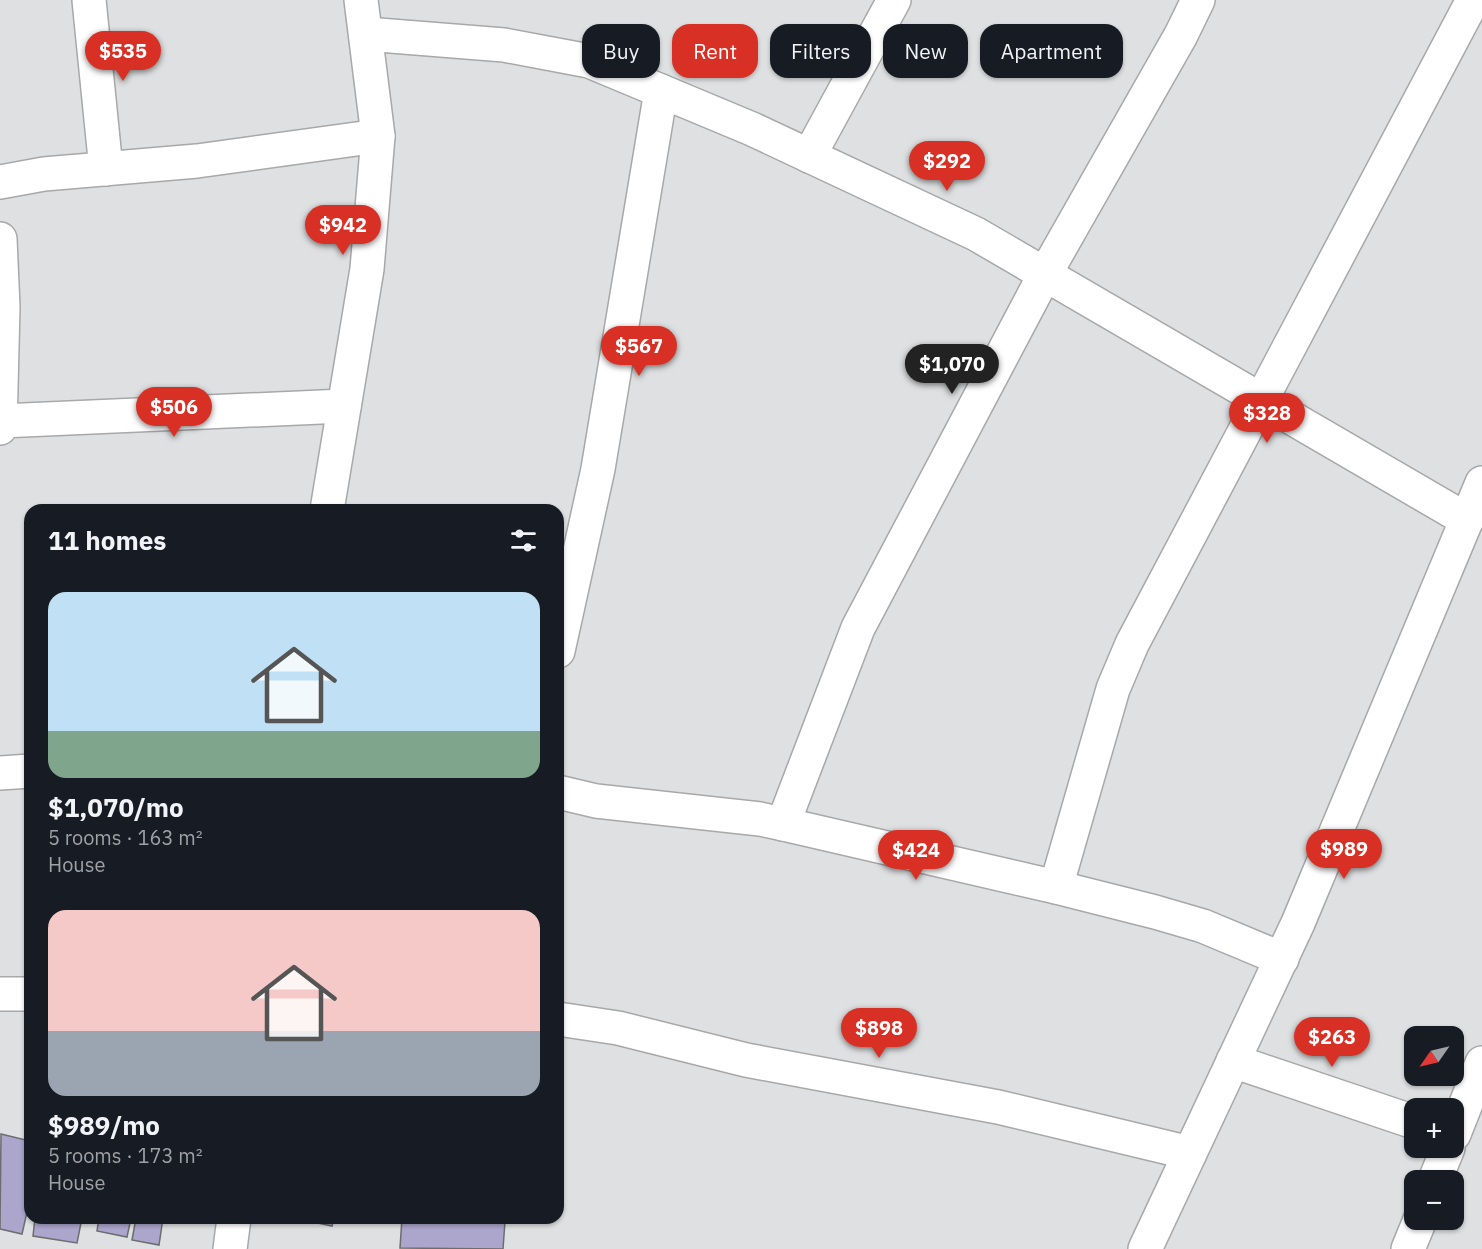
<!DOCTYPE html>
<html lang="en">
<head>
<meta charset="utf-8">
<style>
  :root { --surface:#171b24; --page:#20242c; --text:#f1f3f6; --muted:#9ea1a6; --accent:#d93025 }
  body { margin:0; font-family:"IBM Plex Sans",sans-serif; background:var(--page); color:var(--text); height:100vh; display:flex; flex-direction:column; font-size:22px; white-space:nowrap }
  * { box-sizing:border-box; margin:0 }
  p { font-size:20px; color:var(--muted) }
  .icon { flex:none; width:33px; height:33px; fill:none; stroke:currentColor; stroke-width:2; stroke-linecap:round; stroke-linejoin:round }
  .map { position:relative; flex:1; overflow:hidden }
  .panel { position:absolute; left:24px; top:504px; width:540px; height:720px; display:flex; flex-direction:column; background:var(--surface); border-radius:18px; box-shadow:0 2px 4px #0004 }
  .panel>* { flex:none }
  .banner { position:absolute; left:582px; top:24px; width:570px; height:54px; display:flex; gap:12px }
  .needle { width:39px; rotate:236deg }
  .tools { position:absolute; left:1404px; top:1026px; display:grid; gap:12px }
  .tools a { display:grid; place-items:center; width:60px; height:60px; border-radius:12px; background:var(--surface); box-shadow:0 2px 4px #0004; font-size:30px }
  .price { position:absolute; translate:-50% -51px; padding:0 14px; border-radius:21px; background:var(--accent); color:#fff; font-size:20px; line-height:39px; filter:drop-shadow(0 2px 3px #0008) }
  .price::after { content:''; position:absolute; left:50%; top:36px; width:18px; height:14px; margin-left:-9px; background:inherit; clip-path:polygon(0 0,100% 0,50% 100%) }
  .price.selected { background:#222; color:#fff }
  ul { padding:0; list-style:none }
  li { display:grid; align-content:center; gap:12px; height:318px; padding:0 24px }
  li span { display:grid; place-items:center; height:186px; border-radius:18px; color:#555 }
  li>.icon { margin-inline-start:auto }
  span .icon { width:108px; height:108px; fill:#fffc; stroke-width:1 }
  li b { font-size:26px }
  h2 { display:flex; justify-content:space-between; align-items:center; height:72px; padding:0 24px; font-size:26px }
  .pill { padding:0 21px; border-radius:18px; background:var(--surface); box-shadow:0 2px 4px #0004; font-size:21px; line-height:54px }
  .pill.selected { background:var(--accent); color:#fff }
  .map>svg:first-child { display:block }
  .building { fill:#aca6cd; stroke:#6d6c6e; stroke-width:1.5 }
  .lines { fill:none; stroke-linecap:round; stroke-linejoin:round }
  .minor-casing { stroke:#a8a8a9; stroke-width:36 }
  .minor { stroke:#fff; stroke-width:33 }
</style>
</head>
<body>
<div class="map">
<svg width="1482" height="1249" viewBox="0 0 1482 1249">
  <rect width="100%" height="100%" fill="#dfe0e1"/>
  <!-- building -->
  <g class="building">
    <path d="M1 1134 30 1141V1199L22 1234 0 1229Z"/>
    <path d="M35 1218H82L77 1243 33 1236Z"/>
    <path d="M99 1218H131L127 1237 97 1231Z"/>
    <path d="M136 1218H163L159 1245 132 1240Z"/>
    <path d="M295 1218H334L332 1226Z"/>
    <path d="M402 1218H473L505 1221 503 1249 400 1248Z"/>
  </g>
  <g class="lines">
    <!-- minor casing -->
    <g class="minor-casing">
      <g id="minor">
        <path d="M89 0 106 169"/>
        <path d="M366 34 504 45 589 61 752 129 976 234 1467 520"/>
        <path d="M809 156 894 0"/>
        <path d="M0 182 44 174 197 161 378 136"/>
        <path d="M0 239 3 307 0 428"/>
        <path d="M1 421 344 406"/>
        <path d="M327 510 367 269 378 136 361 0"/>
        <path d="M558 651 598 469 661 91"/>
        <path d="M0 773 30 771"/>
        <path d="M558 792 596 801 760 819 783 824 1056 887 1155 912 1203 926 1282 959"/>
        <path d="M783 824 858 628 1045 274 1181 35 1198 0"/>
        <path d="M1056 887 1113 689 1132 644 1473 0"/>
        <path d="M0 994H30"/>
        <path d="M558 1019 618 1028 746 1060 998 1107 1190 1153"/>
        <path d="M1233 1061 1414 1122"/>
        <path d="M1454 1134 1482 1063"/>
        <path d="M1435 1180 1448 1148"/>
        <path d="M230 1249 234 1218"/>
        <path d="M1145 1249 1298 923 1482 483"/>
        <path d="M1408 1249 1420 1220"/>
      </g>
    </g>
    <!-- minor -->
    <use href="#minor" class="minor"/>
  </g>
</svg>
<div class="tools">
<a><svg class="needle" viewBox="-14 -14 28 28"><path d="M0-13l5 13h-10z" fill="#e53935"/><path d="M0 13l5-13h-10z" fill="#9ea1a6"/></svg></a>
<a>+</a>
<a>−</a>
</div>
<b class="price" style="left:123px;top:82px">$535</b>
<b class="price" style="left:947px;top:192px">$292</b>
<b class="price" style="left:343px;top:256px">$942</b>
<b class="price" style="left:639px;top:377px">$567</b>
<b class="price selected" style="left:952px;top:395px">$1,070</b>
<b class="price" style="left:174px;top:438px">$506</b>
<b class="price" style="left:1267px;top:444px">$328</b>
<b class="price" style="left:1344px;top:880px">$989</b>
<b class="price" style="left:916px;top:881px">$424</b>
<b class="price" style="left:879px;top:1059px">$898</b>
<b class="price" style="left:1332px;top:1068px">$263</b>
<div class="banner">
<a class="pill">Buy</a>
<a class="pill selected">Rent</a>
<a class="pill">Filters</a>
<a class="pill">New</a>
<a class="pill">Apartment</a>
</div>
<section class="panel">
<h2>11 homes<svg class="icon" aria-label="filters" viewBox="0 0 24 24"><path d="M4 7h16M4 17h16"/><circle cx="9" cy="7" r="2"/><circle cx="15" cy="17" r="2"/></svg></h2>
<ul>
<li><span style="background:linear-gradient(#bfe0f5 75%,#7fa58c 0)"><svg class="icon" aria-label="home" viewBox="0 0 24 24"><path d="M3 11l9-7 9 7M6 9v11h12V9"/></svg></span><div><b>$1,070/mo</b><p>5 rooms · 163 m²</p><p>House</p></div></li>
<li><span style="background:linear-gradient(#f6c9c9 65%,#9aa5b1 0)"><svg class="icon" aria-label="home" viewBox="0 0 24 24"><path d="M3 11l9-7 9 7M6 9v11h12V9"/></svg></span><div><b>$989/mo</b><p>5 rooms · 173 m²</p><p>House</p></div></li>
</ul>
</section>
</div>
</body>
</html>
